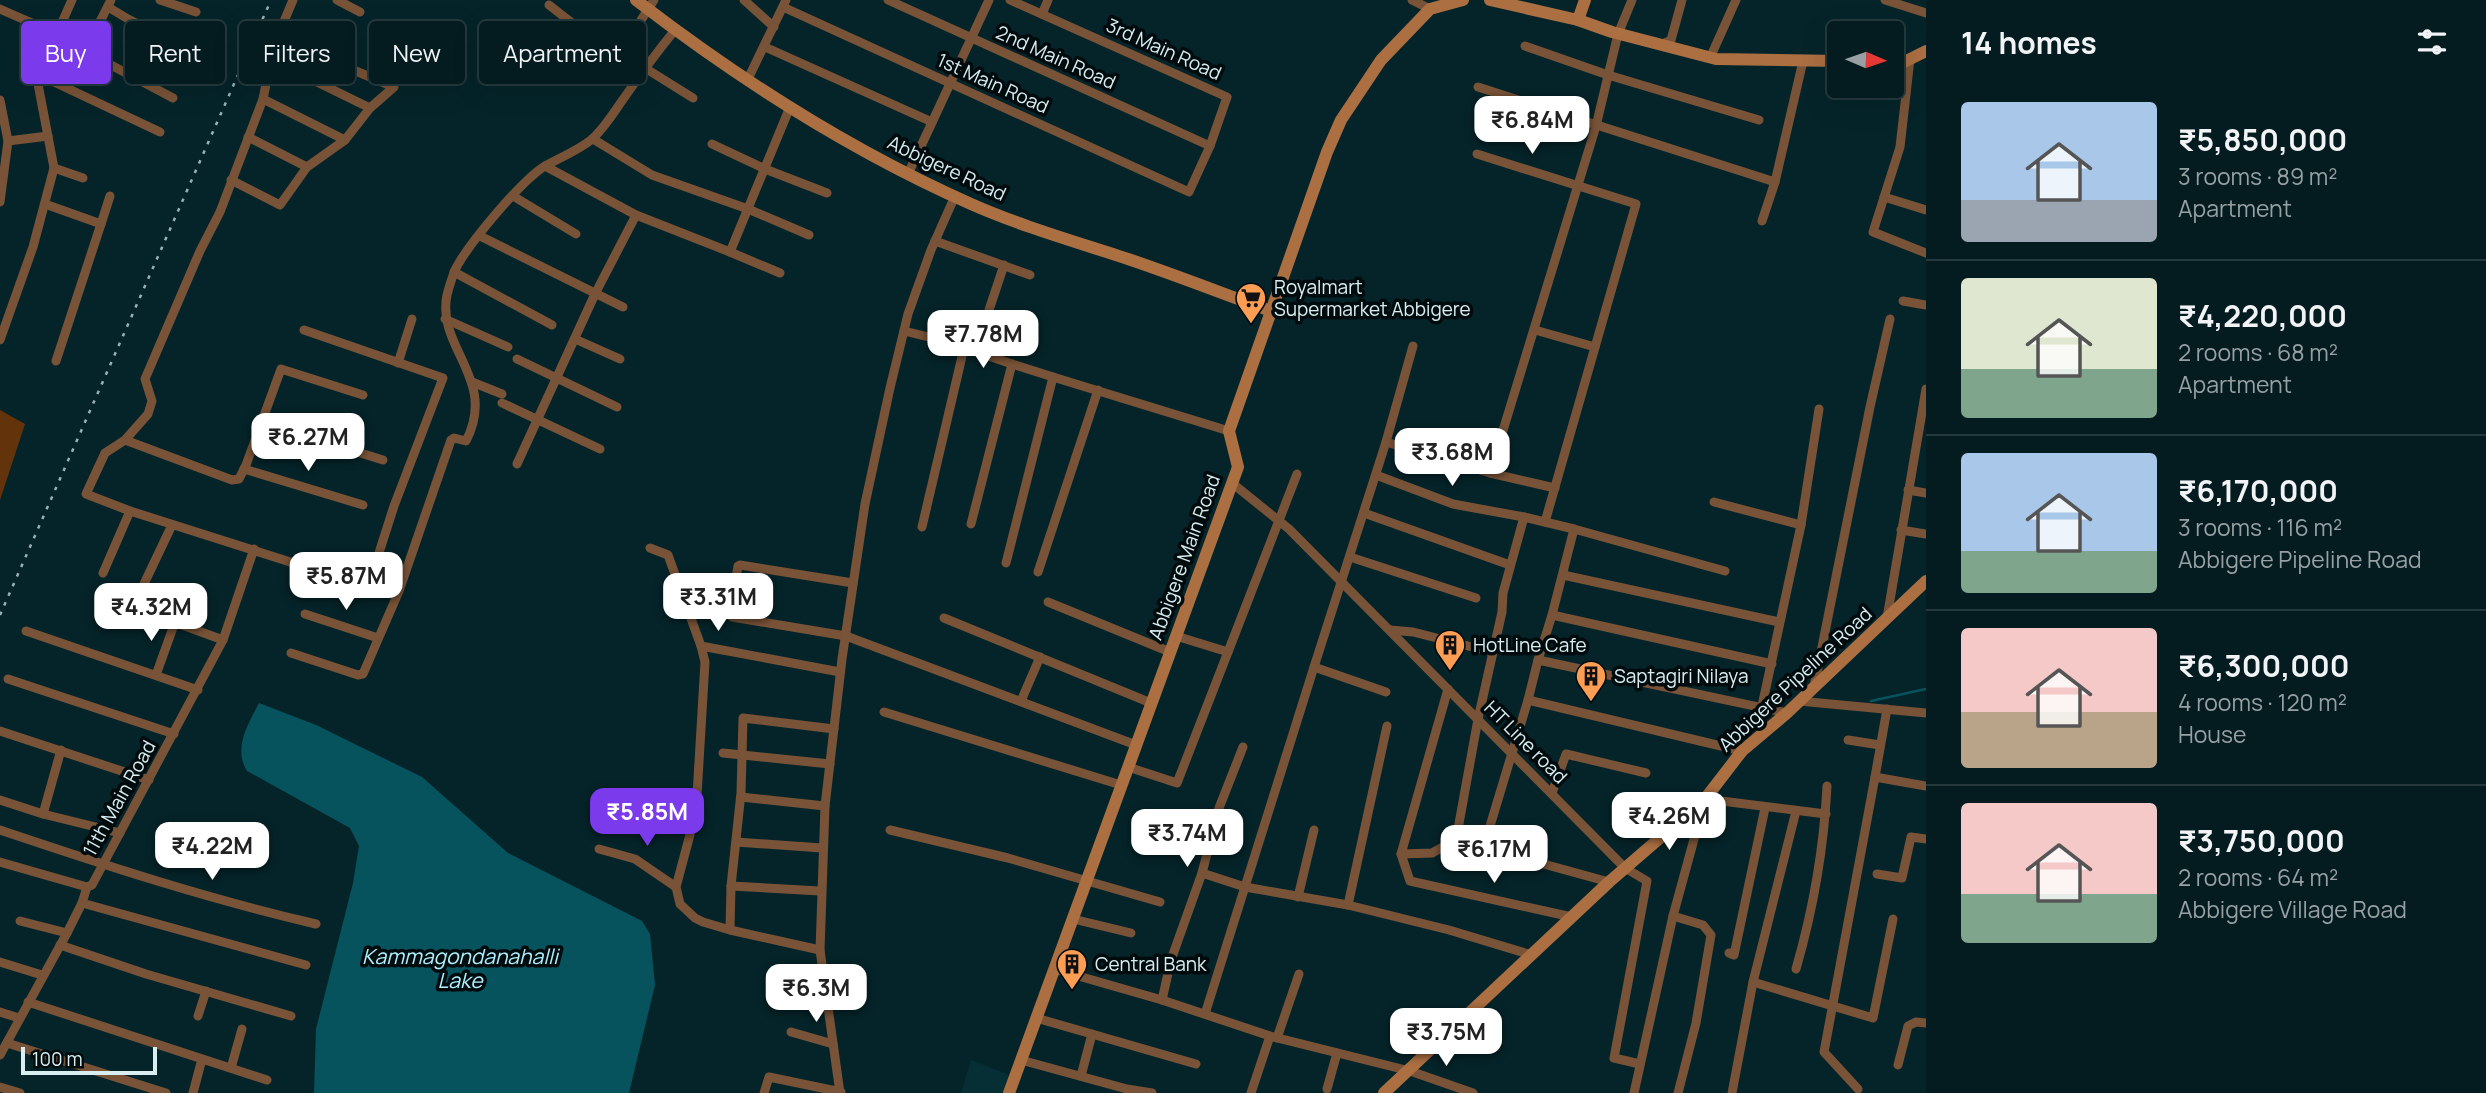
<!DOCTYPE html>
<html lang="en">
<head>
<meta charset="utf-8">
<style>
  :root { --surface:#041b1f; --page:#0d2428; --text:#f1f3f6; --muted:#97a1a4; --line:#25393d; --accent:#7c3aed }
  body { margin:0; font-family:Manrope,sans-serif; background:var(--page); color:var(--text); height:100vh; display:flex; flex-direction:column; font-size:26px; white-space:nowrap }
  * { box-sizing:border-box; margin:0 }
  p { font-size:23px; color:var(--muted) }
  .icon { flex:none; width:38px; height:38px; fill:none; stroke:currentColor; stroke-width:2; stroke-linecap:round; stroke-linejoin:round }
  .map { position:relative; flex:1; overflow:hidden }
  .side { display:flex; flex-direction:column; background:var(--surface); width:560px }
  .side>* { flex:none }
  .guide { position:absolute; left:21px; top:21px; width:665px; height:63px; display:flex; gap:14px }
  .needle { width:46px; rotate:92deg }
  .buttons { position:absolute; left:1827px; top:21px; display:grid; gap:14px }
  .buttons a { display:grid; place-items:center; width:77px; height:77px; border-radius:7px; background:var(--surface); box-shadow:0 7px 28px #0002,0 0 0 2px var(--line); font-size:35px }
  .scale { position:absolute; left:21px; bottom:18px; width:136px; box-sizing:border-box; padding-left:7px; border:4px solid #d9eef1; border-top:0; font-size:19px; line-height:24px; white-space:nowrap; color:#d9eef1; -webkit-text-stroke:5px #000b0e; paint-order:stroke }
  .price { position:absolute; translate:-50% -60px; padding:0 16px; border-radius:14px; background:#fff; color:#222; font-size:23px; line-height:46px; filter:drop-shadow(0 2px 4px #0008) }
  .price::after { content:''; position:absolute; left:50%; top:42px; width:21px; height:16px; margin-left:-10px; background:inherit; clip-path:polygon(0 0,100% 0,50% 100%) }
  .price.on { background:var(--accent); color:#fff }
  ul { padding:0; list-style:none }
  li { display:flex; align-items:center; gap:21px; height:175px; padding:0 35px }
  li+li { border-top:2px solid var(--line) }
  li span { display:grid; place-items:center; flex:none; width:196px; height:140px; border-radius:7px; color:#555 }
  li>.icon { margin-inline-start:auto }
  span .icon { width:84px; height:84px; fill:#fffc; stroke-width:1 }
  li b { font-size:30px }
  h2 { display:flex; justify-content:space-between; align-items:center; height:84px; padding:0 35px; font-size:30px }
  .chip { padding:0 24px; border-radius:7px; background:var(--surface); box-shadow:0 7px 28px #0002,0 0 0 2px var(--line); font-size:24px; line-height:63px }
  .chip.on { background:var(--accent); color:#fff }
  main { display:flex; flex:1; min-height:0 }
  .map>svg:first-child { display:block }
  .built { fill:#052e35 }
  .forest { fill:#63340c }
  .water { fill:#07535d }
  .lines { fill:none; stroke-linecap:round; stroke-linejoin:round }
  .stream { stroke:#07535d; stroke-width:2.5 }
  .street { stroke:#795337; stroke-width:9 }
  .secondary { stroke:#ab6f42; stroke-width:12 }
  .rail { stroke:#9ab2b6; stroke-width:2.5; stroke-dasharray:3.5 7; stroke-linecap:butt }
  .labels { text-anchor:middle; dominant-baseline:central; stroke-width:7; stroke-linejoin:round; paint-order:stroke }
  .street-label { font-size:19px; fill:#d9eef1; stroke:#000b0e }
  .poi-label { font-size:19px; fill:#d9eef1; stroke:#000b0e; text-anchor:start }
  .water-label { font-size:21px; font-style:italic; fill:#aef0fd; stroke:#000b0e }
</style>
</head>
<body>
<main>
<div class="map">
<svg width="1926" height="1093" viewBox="0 0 1926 1093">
  <rect width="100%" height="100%" fill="#052429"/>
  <!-- built -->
  <path class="built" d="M971 1060 1015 1077 1009 1093H961Z"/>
  <!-- forest -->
  <path class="forest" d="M0 410 25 424 0 500Z"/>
  <!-- water -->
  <path class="water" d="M259 703 316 725 422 777 508 853 642 921 650 934 655 985 629 1093H314L316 1029 353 883 359 846 350 828 247 771C233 748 248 724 259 703Z"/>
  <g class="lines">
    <!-- stream -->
    <path class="stream" d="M1871 701 1926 689"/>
    <!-- street -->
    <g class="street">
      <path d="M160 0 196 12"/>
      <path d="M337 0 360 12"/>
      <path d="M744 0 774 27"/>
      <path d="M888 0 1210 146"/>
      <path d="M1412 0 1430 9"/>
      <path d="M1885 0 1926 13"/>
      <path d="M549 5 617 58"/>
      <path d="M108 7 128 19 194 53"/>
      <path d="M783 7 1189 192 1210 146 1227 97 1010 0"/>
      <path d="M0 9 32 23 173 98"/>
      <path d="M1042 14 1048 0"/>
      <path d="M56 36 72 0"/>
      <path d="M1660 45 1671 40 1682 0"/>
      <path d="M1525 46 1608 75 1759 120"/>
      <path d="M765 47 932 122"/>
      <path d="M85 51 111 0"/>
      <path d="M1710 58 1736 0"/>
      <path d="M270 59 370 108"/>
      <path d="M1910 59 1900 147 1873 232 1926 253"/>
      <path d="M645 68 693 98"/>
      <path d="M37 74 160 132"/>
      <path d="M605 76 654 0"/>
      <path d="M747 81 786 0"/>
      <path d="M1478 87 1775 182 1803 61"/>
      <path d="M263 99 345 140"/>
      <path d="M0 100 8 141"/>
      <path d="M248 137 307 167"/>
      <path d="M593 139 652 175 748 209 809 235"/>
      <path d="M712 144 765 169 827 193"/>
      <path d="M1477 154 1636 204 1545 522"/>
      <path d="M545 166 636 215"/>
      <path d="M54 168 83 178"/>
      <path d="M908 174 989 0"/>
      <path d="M231 180 280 205 307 167 345 140 370 108 394 87 351 69 285 38 279 32"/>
      <path d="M513 196 576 234"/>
      <path d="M1884 197 1926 210"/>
      <path d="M0 202 8 141 48 136"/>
      <path d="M45 204 101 224 56 361"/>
      <path d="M1762 221 1775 182"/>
      <path d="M101 224 110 196"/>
      <path d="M480 236 623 307"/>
      <path d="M935 241 1030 275"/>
      <path d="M454 272 552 325"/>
      <path d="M780 273 730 252 790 107"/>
      <path d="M1903 301 1926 305"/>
      <path d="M989 310 1004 265"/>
      <path d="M445 319 508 347"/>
      <path d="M1535 330 1595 347"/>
      <path d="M904 331 941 340 1012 364"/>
      <path d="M575 339 620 359"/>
      <path d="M0 340 33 247 54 168 26 21"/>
      <path d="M517 359 617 407"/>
      <path d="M398 363 412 319"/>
      <path d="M1053 377 1229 431"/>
      <path d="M472 382 502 394"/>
      <path d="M502 403 600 449"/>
      <path d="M261 422 383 460"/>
      <path d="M125 440 232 480 239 479 246 465 281 369 363 395"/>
      <path d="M1386 442 1490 473"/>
      <path d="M517 464 595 294 636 215 730 252"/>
      <path d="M244 469 363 505"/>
      <path d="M1376 475 1453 504 1524 517"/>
      <path d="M1232 483 1289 529 1625 868 1647 881 1614 1058 1640 1064"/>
      <path d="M1555 488 1490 473 1596 126 1618 34 1632 0"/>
      <path d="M1908 490 1926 493"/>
      <path d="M1714 502 1801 525"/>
      <path d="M130 511 86 494 105 453 125 440 148 414 152 401 145 379 200 251 220 212 263 99 274 45 293 0"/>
      <path d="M1364 513 1510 565"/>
      <path d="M971 524 1012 364 1053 377 1006 563"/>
      <path d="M172 525 133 607 223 640"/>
      <path d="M922 527 964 348"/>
      <path d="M1574 529 1524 517 1503 593 1502 612 1478 719 1456 840 1609 882"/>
      <path d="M1901 530 1926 534"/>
      <path d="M650 548 668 555 701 646 840 672"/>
      <path d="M1350 557 1476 598"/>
      <path d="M1725 571 1574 529 1552 615 1538 660 1787 713"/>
      <path d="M1038 572 1098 390"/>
      <path d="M103 573 130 511 325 573 369 584 394 506 443 378 304 330"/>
      <path d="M1563 575 1779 622"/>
      <path d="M853 583 740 565 738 566 730 614 732 617 846 636 1136 745"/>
      <path d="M369 584 399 591"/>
      <path d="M1048 602 1170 652"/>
      <path d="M305 614 378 638"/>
      <path d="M1552 615 1772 664"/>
      <path d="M944 618 1151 703"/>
      <path d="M1887 618 1926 389"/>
      <path d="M1390 630 1413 632 1492 652"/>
      <path d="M26 631 198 690"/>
      <path d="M1176 636 1228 652 1297 474"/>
      <path d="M701 646 705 662 696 812 676 887 680 904 695 918 703 922 730 930 820 950"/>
      <path d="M291 653 358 675 363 674 399 591 451 440 454 438 466 441C498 379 436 348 447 295 449 287 452 278 455 270 468 244 521 181 545 166 561 157 577 151 591 140 604 129 614 112 624 98 640 75 657 52 675 30"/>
      <path d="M1538 660 1528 700 1742 751"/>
      <path d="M156 675 175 622"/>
      <path d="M8 679 174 734"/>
      <path d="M1814 687 1870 407 1890 319"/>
      <path d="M1448 689 1401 854 1432 853 1456 840"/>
      <path d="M1386 692 1314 667 1386 442 1413 346"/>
      <path d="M1021 701 1040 657"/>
      <path d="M1799 701 1926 713"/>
      <path d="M1762 706 1801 525 1819 409"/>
      <path d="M1887 709 1875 777 1926 786"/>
      <path d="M884 712 1121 785"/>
      <path d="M0 731 149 780"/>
      <path d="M1848 740 1880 745"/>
      <path d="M723 753 830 764"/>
      <path d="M1128 767 1177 783 1228 652"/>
      <path d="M1552 793 1566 754 1646 773"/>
      <path d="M741 797 825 806"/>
      <path d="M0 800 43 814 120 833"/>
      <path d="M43 814 61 750"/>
      <path d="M0 830C104 865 208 899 316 924"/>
      <path d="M890 830 1008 858 1160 902"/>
      <path d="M736 842 822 848"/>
      <path d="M1484 846 1528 700"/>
      <path d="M599 849 635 859 676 887"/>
      <path d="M1401 854 1410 881 1572 917"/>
      <path d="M0 862 87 887"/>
      <path d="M1202 873 1245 887 1348 905 1449 930 1532 955"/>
      <path d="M1877 874 1902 878 1911 837 1926 839"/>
      <path d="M731 886 820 891"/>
      <path d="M1298 897 1314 830"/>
      <path d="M82 903 306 965"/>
      <path d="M1348 905 1387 726"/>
      <path d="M1073 919 1131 933"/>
      <path d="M20 921 67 933"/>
      <path d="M730 930 731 886 741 793 743 718 834 729"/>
      <path d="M60 945 146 974 291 1016"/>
      <path d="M1729 953 1734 955 1765 808"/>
      <path d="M0 962 42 975"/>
      <path d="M1054 969 1162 1000 1270 1036 1410 1071 1473 1093"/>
      <path d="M1796 969C1813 910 1824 847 1827 786"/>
      <path d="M1753 982 1873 1018 1893 919"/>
      <path d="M1162 1000 1171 960 1202 873 1219 808 1243 747"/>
      <path d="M28 1002 267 1080"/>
      <path d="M0 1012 19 1018"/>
      <path d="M1205 1014 1314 667"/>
      <path d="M198 1016 206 991"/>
      <path d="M1036 1018 1196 1064"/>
      <path d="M791 1032 833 1044"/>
      <path d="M1277 1038 1299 974"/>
      <path d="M7 1043 166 1093"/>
      <path d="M0 1055 67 933 82 903 87 887 92 885 223 640 254 549"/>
      <path d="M1021 1060 1127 1089 1152 1093"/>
      <path d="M1898 1065 1908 1026 1916 1022 1926 1023"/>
      <path d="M231 1068 242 1029"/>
      <path d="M1081 1076 1092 1034"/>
      <path d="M0 1087 20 1093"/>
      <path d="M1327 1089 1337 1053"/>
      <path d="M1858 1089 1824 1052 1875 777"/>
      <path d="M193 1093 202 1059"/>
      <path d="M764 1093 769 1077 841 1092"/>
      <path d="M840 1093 820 950 825 806 842 659 865 504 890 388 908 314 931 250 955 196"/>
      <path d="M1251 1093 1270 1036"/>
      <path d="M1634 1093 1673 916"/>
      <path d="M1678 1093 1696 1023 1711 935 1703 925 1673 916 1705 799 1826 814"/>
      <path d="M1732 1093 1753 982 1796 811"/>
    </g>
    <!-- secondary -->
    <g class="secondary">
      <path d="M636 0C740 80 851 151 971 204 1023 227 1077 242 1131 260 1178 276 1224 294 1271 311"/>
      <path d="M1490 0 1578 20 1612 32 1716 59 1839 61"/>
      <path d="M1578 20 1585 0"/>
      <path d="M1892 62H1904L1926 51"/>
      <path d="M1009 1093 1238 467 1229 431 1327 152 1341 120 1381 60 1430 9 1463 0"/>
      <path d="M1384 1093 1609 882 1705 799 1742 751 1787 713 1926 581"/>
    </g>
    <!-- rail -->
    <path class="rail" d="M0 615 271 0"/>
  </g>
  <!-- icons -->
  <defs>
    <g id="supermarket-pin" transform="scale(1.575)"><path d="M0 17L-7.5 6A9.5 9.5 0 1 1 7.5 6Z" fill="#fc9d54" stroke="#000b0e"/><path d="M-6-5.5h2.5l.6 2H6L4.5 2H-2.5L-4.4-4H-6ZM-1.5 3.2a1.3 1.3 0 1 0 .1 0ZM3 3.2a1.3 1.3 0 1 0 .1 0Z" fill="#111"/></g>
    <g id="building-pin" transform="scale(1.575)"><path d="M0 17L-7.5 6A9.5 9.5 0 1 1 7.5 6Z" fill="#fc9d54" stroke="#000b0e"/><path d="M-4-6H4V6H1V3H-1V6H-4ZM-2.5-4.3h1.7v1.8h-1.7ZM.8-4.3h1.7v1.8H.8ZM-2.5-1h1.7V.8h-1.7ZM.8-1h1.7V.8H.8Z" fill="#111"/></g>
  </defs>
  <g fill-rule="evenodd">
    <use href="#supermarket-pin" x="1251" y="298"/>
    <use href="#building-pin" x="1450" y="645"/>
    <use href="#building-pin" x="1591" y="676"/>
    <use href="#building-pin" x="1072" y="964"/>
  </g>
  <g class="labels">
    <!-- street labels -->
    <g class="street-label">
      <text transform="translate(1164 49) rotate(24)">3rd Main Road</text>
      <text transform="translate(1056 57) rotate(24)">2nd Main Road</text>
      <text transform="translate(993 83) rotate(24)">1st Main Road</text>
      <text transform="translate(947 168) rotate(25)">Abbigere Road</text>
      <text transform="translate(1184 557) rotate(-70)">Abbigere Main Road</text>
      <text transform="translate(1795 679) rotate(-43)">Abbigere Pipeline Road</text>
      <text transform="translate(1526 742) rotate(45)">HT Line road</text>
      <text transform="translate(119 798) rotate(-61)">11th Main Road</text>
    </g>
    <!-- poi labels -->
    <g class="poi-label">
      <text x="1274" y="287">Royalmart<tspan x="1274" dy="22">Supermarket Abbigere</tspan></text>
      <text x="1473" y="645">HotLine Cafe</text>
      <text x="1614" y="676">Saptagiri Nilaya</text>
      <text x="1095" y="964">Central Bank</text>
    </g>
    <!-- water labels -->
    <g class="water-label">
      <text x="460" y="956">Kammagondanahalli<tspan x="460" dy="24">Lake</tspan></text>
    </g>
  </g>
</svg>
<div class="buttons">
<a><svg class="needle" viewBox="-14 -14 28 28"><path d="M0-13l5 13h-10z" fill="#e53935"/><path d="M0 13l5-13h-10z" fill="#97a1a4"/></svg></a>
</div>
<div class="scale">100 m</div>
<b class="price" style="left:1532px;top:156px">₹6.84M</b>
<b class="price" style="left:983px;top:370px">₹7.78M</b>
<b class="price" style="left:308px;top:473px">₹6.27M</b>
<b class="price" style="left:1452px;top:488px">₹3.68M</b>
<b class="price" style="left:346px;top:612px">₹5.87M</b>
<b class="price" style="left:718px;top:633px">₹3.31M</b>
<b class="price" style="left:151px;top:643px">₹4.32M</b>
<b class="price on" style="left:647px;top:848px">₹5.85M</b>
<b class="price" style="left:1669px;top:852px">₹4.26M</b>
<b class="price" style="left:1187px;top:869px">₹3.74M</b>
<b class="price" style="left:212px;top:882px">₹4.22M</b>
<b class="price" style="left:1494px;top:885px">₹6.17M</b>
<b class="price" style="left:816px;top:1024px">₹6.3M</b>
<b class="price" style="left:1446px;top:1068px">₹3.75M</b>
<div class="guide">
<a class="chip on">Buy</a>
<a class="chip">Rent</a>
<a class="chip">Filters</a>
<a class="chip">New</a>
<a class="chip">Apartment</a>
</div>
</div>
<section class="side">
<h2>14 homes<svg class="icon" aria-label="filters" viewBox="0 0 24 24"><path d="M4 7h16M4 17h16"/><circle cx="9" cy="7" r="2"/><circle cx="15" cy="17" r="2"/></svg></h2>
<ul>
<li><span style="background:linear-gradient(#a9c7e8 70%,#9aa5b1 0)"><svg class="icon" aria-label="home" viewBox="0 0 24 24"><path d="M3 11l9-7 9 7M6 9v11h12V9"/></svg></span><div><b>₹5,850,000</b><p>3 rooms · 89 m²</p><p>Apartment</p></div></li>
<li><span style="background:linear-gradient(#dfe7d0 65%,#7fa58c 0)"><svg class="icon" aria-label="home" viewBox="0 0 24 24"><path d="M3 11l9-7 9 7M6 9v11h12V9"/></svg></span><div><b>₹4,220,000</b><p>2 rooms · 68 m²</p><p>Apartment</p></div></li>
<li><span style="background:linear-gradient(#a9c7e8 70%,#7fa58c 0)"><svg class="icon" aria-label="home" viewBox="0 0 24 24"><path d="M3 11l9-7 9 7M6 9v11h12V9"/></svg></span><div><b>₹6,170,000</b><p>3 rooms · 116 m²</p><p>Abbigere Pipeline Road</p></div></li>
<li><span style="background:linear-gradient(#f6c9c9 60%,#b9a48a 0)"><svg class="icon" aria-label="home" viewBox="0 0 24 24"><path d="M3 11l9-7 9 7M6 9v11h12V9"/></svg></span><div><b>₹6,300,000</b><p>4 rooms · 120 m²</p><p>House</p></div></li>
<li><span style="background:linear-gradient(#f6c9c9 65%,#7fa58c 0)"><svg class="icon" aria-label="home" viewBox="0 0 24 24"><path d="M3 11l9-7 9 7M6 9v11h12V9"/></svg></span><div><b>₹3,750,000</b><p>2 rooms · 64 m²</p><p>Abbigere Village Road</p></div></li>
</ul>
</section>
</main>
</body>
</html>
